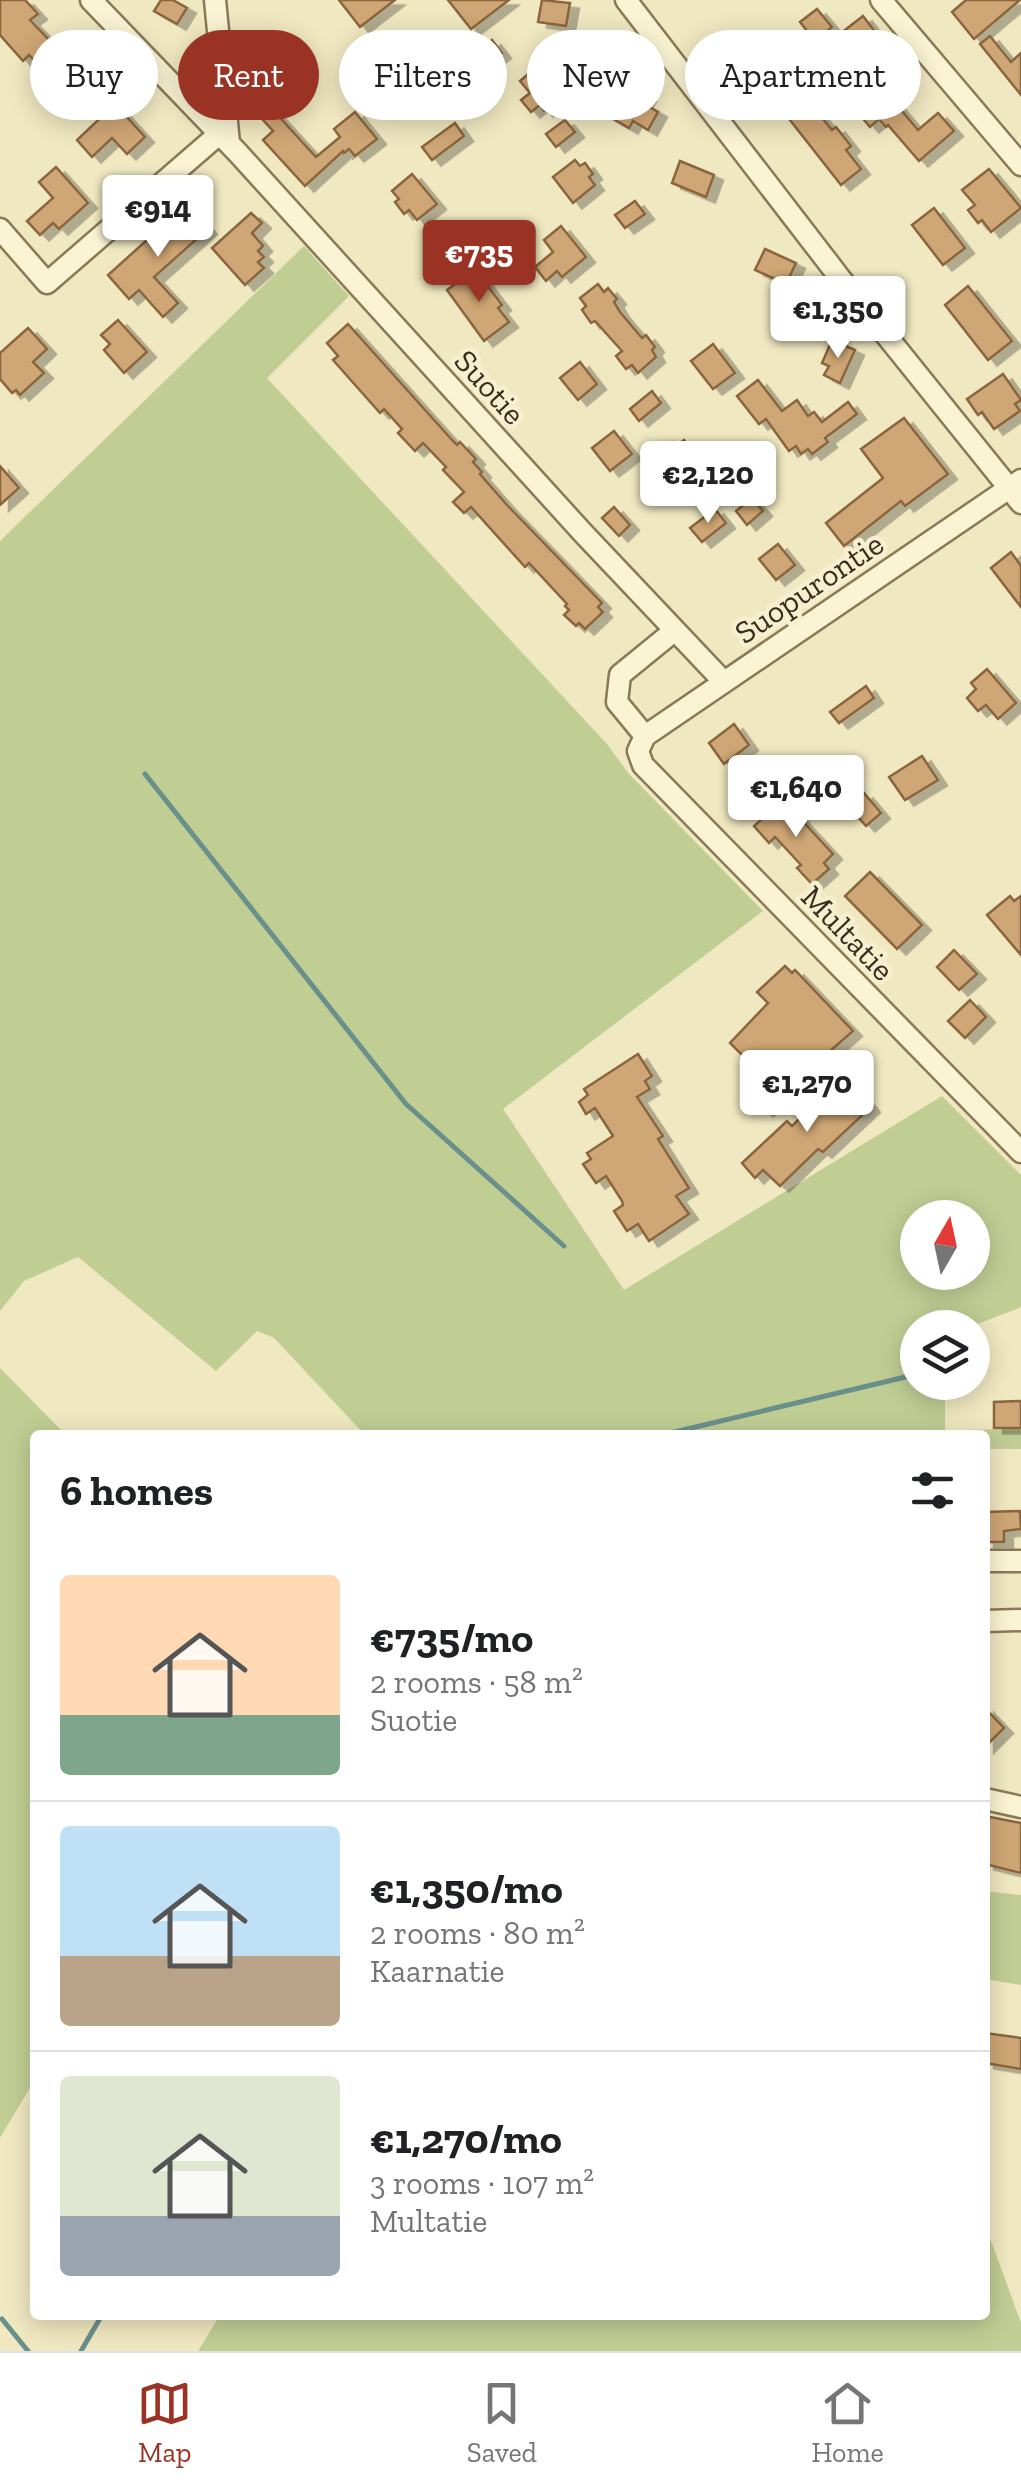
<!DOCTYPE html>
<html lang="en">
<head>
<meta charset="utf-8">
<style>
  :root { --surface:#fff; --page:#f2f2f2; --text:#202124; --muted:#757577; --line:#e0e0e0; --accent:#9b3325 }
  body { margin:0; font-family:"Zilla Slab",serif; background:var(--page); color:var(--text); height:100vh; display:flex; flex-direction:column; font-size:38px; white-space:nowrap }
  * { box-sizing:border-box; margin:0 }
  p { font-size:32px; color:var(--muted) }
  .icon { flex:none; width:55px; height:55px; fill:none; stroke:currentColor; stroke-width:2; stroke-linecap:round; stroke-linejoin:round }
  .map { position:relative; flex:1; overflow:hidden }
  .details { position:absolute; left:30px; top:1430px; width:960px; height:890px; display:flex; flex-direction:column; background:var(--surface); border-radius:10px; box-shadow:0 5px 25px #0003 }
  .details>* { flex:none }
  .banner { position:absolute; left:30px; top:30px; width:962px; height:90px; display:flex; gap:20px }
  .needle { width:65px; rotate:9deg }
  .tools { position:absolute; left:900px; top:1200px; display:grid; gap:20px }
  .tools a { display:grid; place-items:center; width:90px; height:90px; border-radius:50%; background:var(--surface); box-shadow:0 5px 25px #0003; font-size:50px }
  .price { position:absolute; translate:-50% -85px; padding:0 22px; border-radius:10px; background:#fff; color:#222; font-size:32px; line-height:65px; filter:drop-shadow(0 2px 5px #0008) }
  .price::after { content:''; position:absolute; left:50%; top:60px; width:30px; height:22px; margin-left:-15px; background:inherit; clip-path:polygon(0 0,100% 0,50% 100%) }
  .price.current { background:var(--accent); color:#fff }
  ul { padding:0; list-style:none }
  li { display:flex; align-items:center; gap:30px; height:250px; padding:0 30px }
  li+li { border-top:2px solid var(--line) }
  li span { display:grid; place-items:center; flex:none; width:280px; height:200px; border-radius:10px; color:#555 }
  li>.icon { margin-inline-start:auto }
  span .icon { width:120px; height:120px; fill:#fffc; stroke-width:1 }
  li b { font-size:42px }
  h2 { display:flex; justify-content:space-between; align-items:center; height:120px; padding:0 30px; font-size:42px }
  .tag { padding:0 35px; border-radius:45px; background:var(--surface); box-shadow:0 5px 25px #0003; font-size:35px; line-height:90px }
  .tag.current { background:var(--accent); color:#fff }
  .dock { display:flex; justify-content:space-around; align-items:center; height:140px; border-top:2px solid var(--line); background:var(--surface); font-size:28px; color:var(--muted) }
  .dock a { display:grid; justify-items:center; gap:5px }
  .dock .current { color:var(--accent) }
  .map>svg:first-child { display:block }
  .green { fill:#c0ce94; fill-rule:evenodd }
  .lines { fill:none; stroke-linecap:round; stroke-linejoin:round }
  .stream { stroke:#6a908b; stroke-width:5 }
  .building { fill:#cfa675; stroke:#8a653c; stroke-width:2.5; filter:url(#shadow) }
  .minor-casing { stroke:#8a7957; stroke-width:25 }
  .minor { stroke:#faf4d4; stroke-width:20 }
  .labels { text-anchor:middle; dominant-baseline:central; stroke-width:9; stroke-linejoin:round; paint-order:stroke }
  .street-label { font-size:32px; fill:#392e1d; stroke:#f7f0d0 }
</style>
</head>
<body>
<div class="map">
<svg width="1021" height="2351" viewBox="0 0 1021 2351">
  <defs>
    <filter id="shadow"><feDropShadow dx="9" dy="5.5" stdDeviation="0" flood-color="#0004"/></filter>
  </defs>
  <rect width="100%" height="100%" fill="#f0e8c1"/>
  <!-- green -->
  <g class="green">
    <path d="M304 246 349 296 267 378 607 744 629 774 763 911 503 1109 624 1290 942 1096 1021 1175V1307L970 1327 918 1328V1382L945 1383V1435H365L274 1338 257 1331 216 1371 78 1257 24 1281 0 1311V541ZM918 1218H972V1272H918Z"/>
    <path d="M0 1368 66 1435H35V2079L0 2138Z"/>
    <path d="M1021 1429V1449H985V1435H959V1430Z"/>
    <path d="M985 1891 1021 1895V1985L985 1979Z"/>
    <path d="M985 2224 1021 2323V2351H198L220 2315H985Z"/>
  </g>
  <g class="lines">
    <!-- stream -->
    <g class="stream">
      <path d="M145 774 406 1104 564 1246"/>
      <path d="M662 1435 918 1374"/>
      <path d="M2 2319 28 2351"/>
      <path d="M81 2351 102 2315"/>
    </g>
  </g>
  <!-- building -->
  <g class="building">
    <path d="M0 0H25L38 14 30 20 54 45 56 43 73 59 53 79 29 55 23 61 0 35Z"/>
    <path d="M161 0H173L187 8 177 24 154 11Z"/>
    <path d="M339 0H395L360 27Z"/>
    <path d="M448 0H509L471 29Z"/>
    <path d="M542 0 570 3 566 26 538 22Z"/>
    <path d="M966 0H1020L974 39 952 12Z"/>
    <path d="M817 9 832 27 815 41 800 22Z"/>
    <path d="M863 16 893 55 870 73 918 130 938 113 954 131 919 161 888 125 886 127 879 119 870 127 860 115 864 112 842 83 856 72 850 63 859 56 856 52 860 48 845 30Z"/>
    <path d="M990 36 1011 62 1021 53V95L980 44Z"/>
    <path d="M265 39 294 74 275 90 245 55Z"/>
    <path d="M492 40 502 53 483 67 473 54Z"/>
    <path d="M389 41 428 91 405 109 400 102 395 106 368 70 370 67 364 60Z"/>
    <path d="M766 48 832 130 836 127 851 146 846 150 861 169 841 185 746 64Z"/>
    <path d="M598 55 607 66 579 88 577 85 544 111 540 105 531 112 521 100 530 93 520 81 539 65 554 82 583 59 587 65Z"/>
    <path d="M626 84 647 96 643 103 658 112 648 130 633 121 629 128 608 116Z"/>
    <path d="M262 98 316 157 340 137 334 129 355 112 377 139 355 156 349 149 344 153 343 151 305 186 263 140 273 131 251 107Z"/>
    <path d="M115 104 145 137 127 154 112 138 92 157 77 140Z"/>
    <path d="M565 120 575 132 556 147 546 134Z"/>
    <path d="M455 123 464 136 432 160 422 147Z"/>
    <path d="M575 160 580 166 585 163 593 174 589 177 595 185 573 203 553 177Z"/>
    <path d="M680 161 714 175 706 197 672 183Z"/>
    <path d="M56 167 88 203 59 229 53 223 40 235 27 221 53 198 39 182Z"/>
    <path d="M989 169 1021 208 991 232 982 220 978 223 968 210 975 205 962 190Z"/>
    <path d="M412 174 437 204 417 220 409 210 404 214 395 202 399 199 392 191Z"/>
    <path d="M635 201 645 214 625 228 615 215Z"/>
    <path d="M186 205 208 229 154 277 178 303 163 317 139 290 129 299 108 275Z"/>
    <path d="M934 208 965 248 943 265 912 225Z"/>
    <path d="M251 213 262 223 252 233 263 246 258 251 264 257 258 262 264 268 245 285 212 248Z"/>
    <path d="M561 226 586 257 562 277 557 271 546 281 535 267 553 252 544 240Z"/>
    <path d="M765 249 796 263 786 284 755 270Z"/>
    <path d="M475 269 502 305 498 308 509 322 484 341 447 290Z"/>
    <path d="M598 284 604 292 608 288 617 299 614 302 620 312 642 338 646 335 655 347 652 350 656 357 638 373 632 365 626 369 616 356 622 351 595 321 591 323 582 310 586 306 580 298Z"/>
    <path d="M968 286 1012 341 988 360 945 305Z"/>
    <path d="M118 320 147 352 124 373 104 350 110 344 101 335Z"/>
    <path d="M348 324 452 440 457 445 460 442 476 459 473 462 482 472 480 474 507 505 602 603 598 607 603 612 585 629 579 623 576 626 564 615 569 610 565 606 567 604 529 563 525 567 471 507 464 513 453 502 464 492 443 470 446 467 423 443 415 451 398 433 402 429 384 409 380 413 333 360 338 356 327 343Z"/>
    <path d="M28 328 47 349 33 362 44 373 20 395 16 390 12 393 0 379V353Z"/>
    <path d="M832 340 855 350 840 383 824 375 829 366 822 363Z"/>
    <path d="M713 344 735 373 713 389 691 361Z"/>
    <path d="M580 362 597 384 578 400 560 378Z"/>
    <path d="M1003 374 1021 400 1015 404 1020 411 994 429 982 412 978 415 967 399Z"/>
    <path d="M758 380 782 411 797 400 808 416 814 412 822 422 848 402 857 414 825 438 828 442 812 454 808 449 801 454 796 446 789 451 766 419 759 424 737 396Z"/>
    <path d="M652 391 661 403 639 421 630 409Z"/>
    <path d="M904 418 948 474 905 506 901 501 844 546 826 523 883 478 861 449Z"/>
    <path d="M614 431 632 454 610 471 592 448Z"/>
    <path d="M684 440 703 465 676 486 653 456 672 442 676 446Z"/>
    <path d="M0 466 19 488 0 505Z"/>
    <path d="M752 498 763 511 747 525 736 511Z"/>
    <path d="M614 507 630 525 619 536 602 518Z"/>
    <path d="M715 509 726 523 702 542 690 528Z"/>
    <path d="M778 544 795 565 776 580 759 559Z"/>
    <path d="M1011 552 1021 566V607L991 568Z"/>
    <path d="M987 669 1016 703 998 719 986 705 978 711 967 698 976 689 971 683Z"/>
    <path d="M866 686 874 698 839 723 830 712Z"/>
    <path d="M734 724 749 745 724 764 709 743Z"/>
    <path d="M922 756 938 780 905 800 889 777Z"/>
    <path d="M864 793 881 813 866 826 849 807Z"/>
    <path d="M783 800 833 854 824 863 829 869 812 884 797 868 801 865 778 840 775 837 769 843 754 826Z"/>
    <path d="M870 872 922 925 897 949 845 896Z"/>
    <path d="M1010 896 1014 901 1021 896V955L987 915Z"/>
    <path d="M954 950 977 974 959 990 937 967Z"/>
    <path d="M785 966 792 973 795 970 853 1031 804 1074 783 1051 761 1074 730 1043 768 1003 757 992Z"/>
    <path d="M970 1000 986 1017 965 1038 948 1021Z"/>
    <path d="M638 1054 652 1076 645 1081 650 1089 637 1097 663 1136 658 1139 689 1188 676 1196 689 1214 649 1241 638 1224 627 1231 614 1211 623 1205 622 1201 606 1176 596 1183 583 1164 591 1159 587 1153 613 1136 595 1108 586 1114 579 1102 588 1095 584 1089Z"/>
    <path d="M774 1083 784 1094 764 1111 754 1100Z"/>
    <path d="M834 1085 846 1098 856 1089 871 1107 823 1152 818 1149 780 1186 763 1170 755 1178 742 1163 787 1121 792 1126Z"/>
    <path d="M1021 1401V1428H994V1402Z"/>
    <path d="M1020 1511 1021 1529 1004 1531V1542H985V1512Z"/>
    <path d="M985 1708 1004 1728 985 1747Z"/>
    <path d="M985 1816 1021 1823V1873L985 1864Z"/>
    <path d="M985 2033 1021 2038V2069L985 2063Z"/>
  </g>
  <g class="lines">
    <!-- minor casing -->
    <g class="minor-casing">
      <g id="minor">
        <path d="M91 0 238 153 583 533 724 682"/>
        <path d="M215 0 229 143"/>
        <path d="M626 0 840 278 1021 503"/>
        <path d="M881 0 1021 165"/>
        <path d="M0 229 47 283 219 134"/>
        <path d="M1021 480 645 736 638 751 643 765 1021 1152"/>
        <path d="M645 736 617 702 620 675 674 631"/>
        <path d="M985 1561H1021"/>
        <path d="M985 1621 1021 1620"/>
        <path d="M985 1799 1021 1807"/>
      </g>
    </g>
    <!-- minor -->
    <use href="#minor" class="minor"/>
  </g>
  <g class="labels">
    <!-- street labels -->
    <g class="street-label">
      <text transform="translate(490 387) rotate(48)">Suotie</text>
      <text transform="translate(809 588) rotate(-34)">Suopurontie</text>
      <text transform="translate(848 933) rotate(46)">Multatie</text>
    </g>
  </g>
</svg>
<div class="tools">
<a><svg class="needle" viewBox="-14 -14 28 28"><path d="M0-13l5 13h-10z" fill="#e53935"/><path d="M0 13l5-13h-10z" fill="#757577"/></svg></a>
<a><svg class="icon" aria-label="layers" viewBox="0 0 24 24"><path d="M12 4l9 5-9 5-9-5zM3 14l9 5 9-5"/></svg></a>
</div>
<b class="price" style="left:158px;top:260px">€914</b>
<b class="price current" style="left:479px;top:305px">€735</b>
<b class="price" style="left:838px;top:361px">€1,350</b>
<b class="price" style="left:708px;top:526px">€2,120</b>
<b class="price" style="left:796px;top:840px">€1,640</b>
<b class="price" style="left:807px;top:1135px">€1,270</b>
<div class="banner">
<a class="tag">Buy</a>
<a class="tag current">Rent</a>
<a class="tag">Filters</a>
<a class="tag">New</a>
<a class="tag">Apartment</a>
</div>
<section class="details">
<h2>6 homes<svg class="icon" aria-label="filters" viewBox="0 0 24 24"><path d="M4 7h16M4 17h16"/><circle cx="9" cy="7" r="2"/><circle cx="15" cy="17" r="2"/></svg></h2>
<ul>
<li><span style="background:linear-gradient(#ffd9b3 70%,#7fa58c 0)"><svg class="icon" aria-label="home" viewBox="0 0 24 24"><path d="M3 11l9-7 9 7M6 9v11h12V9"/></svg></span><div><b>€735/mo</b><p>2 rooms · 58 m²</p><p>Suotie</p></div></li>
<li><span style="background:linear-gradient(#bfe0f5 65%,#b9a48a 0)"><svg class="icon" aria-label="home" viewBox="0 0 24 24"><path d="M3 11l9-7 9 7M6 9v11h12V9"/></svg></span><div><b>€1,350/mo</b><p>2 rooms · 80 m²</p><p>Kaarnatie</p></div></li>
<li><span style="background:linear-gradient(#dfe7d0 70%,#9aa5b1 0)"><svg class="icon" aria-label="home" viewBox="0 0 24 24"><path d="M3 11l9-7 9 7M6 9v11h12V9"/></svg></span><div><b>€1,270/mo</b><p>3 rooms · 107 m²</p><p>Multatie</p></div></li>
</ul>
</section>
</div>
<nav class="dock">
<a class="current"><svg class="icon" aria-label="map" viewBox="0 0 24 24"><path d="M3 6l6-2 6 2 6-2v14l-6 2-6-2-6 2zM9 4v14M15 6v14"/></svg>Map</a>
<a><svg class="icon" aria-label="saved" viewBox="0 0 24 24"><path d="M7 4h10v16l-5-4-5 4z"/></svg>Saved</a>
<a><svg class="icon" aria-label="home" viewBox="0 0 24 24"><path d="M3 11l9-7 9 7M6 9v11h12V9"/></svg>Home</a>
</nav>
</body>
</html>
